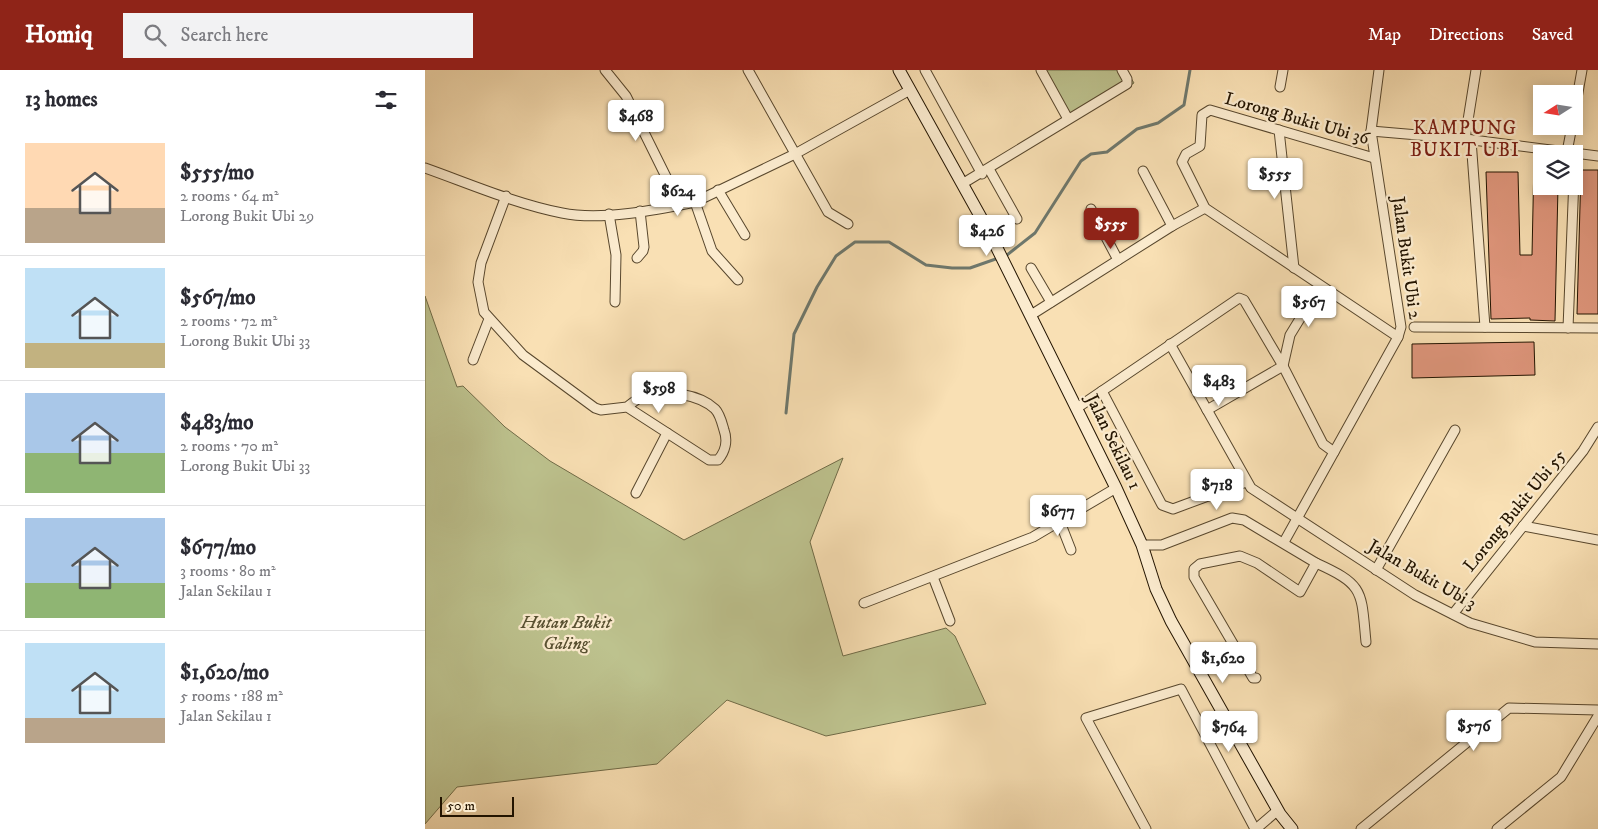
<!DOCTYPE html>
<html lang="en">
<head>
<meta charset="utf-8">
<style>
  :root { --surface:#fff; --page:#f2f2f3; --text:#2b2b33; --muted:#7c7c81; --line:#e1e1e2; --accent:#8f2418 }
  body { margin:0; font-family:"IM FELL DW Pica",serif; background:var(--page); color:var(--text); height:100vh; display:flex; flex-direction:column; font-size:19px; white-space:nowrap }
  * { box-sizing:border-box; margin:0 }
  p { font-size:16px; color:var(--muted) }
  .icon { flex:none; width:28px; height:28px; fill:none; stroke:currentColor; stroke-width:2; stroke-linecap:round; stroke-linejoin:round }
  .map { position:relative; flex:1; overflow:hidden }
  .panel { display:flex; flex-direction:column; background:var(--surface); width:425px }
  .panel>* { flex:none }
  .needle { width:32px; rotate:258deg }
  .controls { position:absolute; left:1108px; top:15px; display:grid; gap:10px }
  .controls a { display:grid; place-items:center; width:50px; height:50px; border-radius:0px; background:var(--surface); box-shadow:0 2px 12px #0003; font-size:25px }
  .scale { position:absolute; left:15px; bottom:12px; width:74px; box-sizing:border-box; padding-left:5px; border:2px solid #231400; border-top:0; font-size:14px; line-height:18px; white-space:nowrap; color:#231400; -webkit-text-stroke:4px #fbebce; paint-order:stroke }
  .price { position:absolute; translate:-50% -42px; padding:0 11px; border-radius:5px; background:#fff; color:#222; font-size:16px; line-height:32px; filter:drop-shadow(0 1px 2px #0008) }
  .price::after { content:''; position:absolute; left:50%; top:30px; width:15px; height:11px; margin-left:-8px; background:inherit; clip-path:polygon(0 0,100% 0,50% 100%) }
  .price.current { background:var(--accent); color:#fff }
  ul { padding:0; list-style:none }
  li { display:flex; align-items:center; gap:15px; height:125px; padding:0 25px }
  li+li { border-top:1px solid var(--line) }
  li span { display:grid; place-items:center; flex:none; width:140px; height:100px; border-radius:0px; color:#555 }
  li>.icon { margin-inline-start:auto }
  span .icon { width:60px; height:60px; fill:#fffc; stroke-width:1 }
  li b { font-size:21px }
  h2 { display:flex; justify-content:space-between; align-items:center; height:60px; padding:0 25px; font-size:21px }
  header { display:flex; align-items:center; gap:30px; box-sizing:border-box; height:70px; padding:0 25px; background:var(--accent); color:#fff }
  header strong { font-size:24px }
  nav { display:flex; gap:28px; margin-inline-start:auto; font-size:18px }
  .search { width:350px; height:45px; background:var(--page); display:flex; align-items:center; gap:12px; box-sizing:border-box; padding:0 18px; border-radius:0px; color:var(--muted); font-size:19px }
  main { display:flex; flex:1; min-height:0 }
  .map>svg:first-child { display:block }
  .green { fill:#bdc28e; stroke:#706b47 }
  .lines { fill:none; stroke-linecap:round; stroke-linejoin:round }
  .stream { stroke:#6e786d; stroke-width:3 }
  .building { fill:#df967c; stroke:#231400 }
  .street-casing { stroke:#58472d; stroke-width:11 }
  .secondary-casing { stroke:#231400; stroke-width:13 }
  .street { stroke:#fbebce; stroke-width:9 }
  .secondary { stroke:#fbebce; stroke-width:11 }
  .labels { text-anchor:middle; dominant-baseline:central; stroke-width:4.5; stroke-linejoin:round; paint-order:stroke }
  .street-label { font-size:18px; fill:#231400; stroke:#fbebce }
  .park-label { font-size:18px; font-style:italic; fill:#595132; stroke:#fbebce }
  .neighbourhood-label { font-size:19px; letter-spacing:1px; fill:#7a1f14; stroke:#fbebce }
</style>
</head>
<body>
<header>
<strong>Homiq</strong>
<div class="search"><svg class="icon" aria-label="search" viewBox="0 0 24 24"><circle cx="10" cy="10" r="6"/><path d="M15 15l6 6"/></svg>Search here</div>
<nav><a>Map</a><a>Directions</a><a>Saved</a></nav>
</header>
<main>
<section class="panel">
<h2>13 homes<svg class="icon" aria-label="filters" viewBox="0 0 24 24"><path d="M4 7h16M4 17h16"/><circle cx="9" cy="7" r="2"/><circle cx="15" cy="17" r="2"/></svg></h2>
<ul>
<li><span style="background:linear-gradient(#ffd9b3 65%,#b9a48a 0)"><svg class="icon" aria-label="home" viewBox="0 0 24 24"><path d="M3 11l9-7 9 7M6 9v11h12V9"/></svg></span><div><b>$555/mo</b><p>2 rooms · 64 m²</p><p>Lorong Bukit Ubi 29</p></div></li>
<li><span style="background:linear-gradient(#bfe0f5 75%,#c2b280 0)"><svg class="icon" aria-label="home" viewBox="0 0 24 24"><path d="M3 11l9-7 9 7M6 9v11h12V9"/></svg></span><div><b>$567/mo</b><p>2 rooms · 72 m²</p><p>Lorong Bukit Ubi 33</p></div></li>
<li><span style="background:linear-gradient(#a9c7e8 60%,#8fb573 0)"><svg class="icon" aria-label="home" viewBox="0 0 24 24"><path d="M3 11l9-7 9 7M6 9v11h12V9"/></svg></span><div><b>$483/mo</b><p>2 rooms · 70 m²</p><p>Lorong Bukit Ubi 33</p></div></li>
<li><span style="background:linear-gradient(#a9c7e8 65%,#8fb573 0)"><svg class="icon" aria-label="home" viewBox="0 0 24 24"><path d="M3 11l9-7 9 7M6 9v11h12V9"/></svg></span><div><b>$677/mo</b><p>3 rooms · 80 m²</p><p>Jalan Sekilau 1</p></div></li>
<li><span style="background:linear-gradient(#bfe0f5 75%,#b9a48a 0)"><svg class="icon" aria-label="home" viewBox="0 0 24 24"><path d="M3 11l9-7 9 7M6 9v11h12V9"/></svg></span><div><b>$1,620/mo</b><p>5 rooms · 188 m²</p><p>Jalan Sekilau 1</p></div></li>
</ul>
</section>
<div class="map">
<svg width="1173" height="759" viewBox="0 0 1173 759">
  <rect width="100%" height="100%" fill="#f9e0b4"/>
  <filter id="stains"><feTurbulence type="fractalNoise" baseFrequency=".004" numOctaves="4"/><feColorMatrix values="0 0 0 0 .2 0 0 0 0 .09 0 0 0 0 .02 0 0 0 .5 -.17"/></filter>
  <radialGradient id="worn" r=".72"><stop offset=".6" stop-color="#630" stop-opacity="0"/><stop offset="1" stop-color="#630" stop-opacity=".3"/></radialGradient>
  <!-- green -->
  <g class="green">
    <path d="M621 0H701L709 13 649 51Z"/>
    <path d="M0 226 32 317 38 316 80 357 125 391 259 470 418 388 385 472 418 586 521 558 530 566 561 634 401 666 302 630 232 694 32 717 0 754Z"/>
  </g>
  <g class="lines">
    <!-- stream -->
    <path class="stream" d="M361 343 369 264 392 217 411 186 430 172H464L501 195 527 198H545L582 185 610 163 656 91 666 84 682 82 712 59 733 53 759 35 765 0"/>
  </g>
  <!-- building -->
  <g class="building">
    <path d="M1109 89H1116V116H1133L1130 251 1105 250V248L1066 249 1061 102H1093L1095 185H1107Z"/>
    <path d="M1156 100H1173V244H1152Z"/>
    <path d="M1109 272 1110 305 987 308V274Z"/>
  </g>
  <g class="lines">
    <!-- street casing -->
    <g class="street-casing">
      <g id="street">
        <path d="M180 0 201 26 255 135"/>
        <path d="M323 0 403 142 423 154"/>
        <path d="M500 0 557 104"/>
        <path d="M616 0 643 49"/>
        <path d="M855 17 858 0"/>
        <path d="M1149 45 1157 0"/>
        <path d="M854 60 869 198"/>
        <path d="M946 61 1040 69 1173 86"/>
        <path d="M1040 69 1051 0"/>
        <path d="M1046 70 1060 257"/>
        <path d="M1142 82 1147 56"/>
        <path d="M949 88 785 40 777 45 775 76 761 84 757 92 780 138 973 267"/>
        <path d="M0 98C45 114 91 134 137 143 176 151 231 140 270 132L370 84 485 20"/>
        <path d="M564 99 592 149"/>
        <path d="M718 101 747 156"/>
        <path d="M537 114 702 14V9L697 0"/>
        <path d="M293 120 320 165"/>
        <path d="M81 126 56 193 53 212 59 242 98 285 170 338 176 340 202 337 284 390H293C300 382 303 371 299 360 297 353 295 344 290 339 274 324 242 320 222 325 214 327 208 332 202 337"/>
        <path d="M270 132 287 181 313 210"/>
        <path d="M666 139 693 190"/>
        <path d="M184 144 191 185 190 232"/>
        <path d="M212 188 218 181 219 177 215 141"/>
        <path d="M606 198 626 232"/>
        <path d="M606 245 747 156 780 138"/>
        <path d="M989 257 1173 258"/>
        <path d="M1143 258 1150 83"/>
        <path d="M745 274 826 418 990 525 1045 553 1110 572 1173 574"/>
        <path d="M48 290 64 249"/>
        <path d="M858 296 865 265 895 216"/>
        <path d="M677 321 737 435 748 439 821 412"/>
        <path d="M652 338 814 228 819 230 858 296 898 374 909 382"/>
        <path d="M782 340 858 296"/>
        <path d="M211 423 242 363"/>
        <path d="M635 452 646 480"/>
        <path d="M1098 456 1173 470"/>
        <path d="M859 472 973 267 976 257 946 61 954 0"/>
        <path d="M717 475H737L807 448 819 450 891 493 875 522 832 493 815 486 775 494 769 499V507L828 608H831"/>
        <path d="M891 493C940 515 936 521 941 572"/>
        <path d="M951 500 1030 360"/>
        <path d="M508 507 525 551"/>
        <path d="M439 533 608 467 691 418"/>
        <path d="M1028 544 1158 381 1173 357"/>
        <path d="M721 759 661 648 756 619 830 759"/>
        <path d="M831 759 853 740"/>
        <path d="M936 759 1084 638 1173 640"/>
        <path d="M1072 759 1136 707 1173 646"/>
      </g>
    </g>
    <!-- secondary casing -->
    <g class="secondary-casing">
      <path id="secondary" d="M474 0 564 162 691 418 717 475 731 519 746 551 855 744 867 759"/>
    </g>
    <!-- street -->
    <use href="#street" class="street"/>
    <!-- secondary -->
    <use href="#secondary" class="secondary"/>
  </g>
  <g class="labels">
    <!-- street labels -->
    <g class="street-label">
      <text transform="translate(872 49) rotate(16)">Lorong Bukit Ubi 36</text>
      <text transform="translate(981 188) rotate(82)">Jalan Bukit Ubi 2</text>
      <text transform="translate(688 372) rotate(64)">Jalan Sekilau 1</text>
      <text transform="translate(1090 441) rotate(-51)">Lorong Bukit Ubi 55</text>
      <text transform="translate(997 505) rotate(30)">Jalan Bukit Ubi 3</text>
    </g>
    <!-- park labels -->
    <g class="park-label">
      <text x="141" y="553">Hutan Bukit<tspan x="141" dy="21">Galing</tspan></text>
    </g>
    <!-- neighbourhood labels -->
    <g class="neighbourhood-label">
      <text x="1040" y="58">KAMPUNG<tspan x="1040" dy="22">BUKIT UBI</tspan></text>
    </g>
  </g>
  <rect width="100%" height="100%" filter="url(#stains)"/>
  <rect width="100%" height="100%" fill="url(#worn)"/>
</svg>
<div class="controls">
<a><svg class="needle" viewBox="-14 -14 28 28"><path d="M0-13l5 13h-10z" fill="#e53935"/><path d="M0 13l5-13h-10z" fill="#7c7c81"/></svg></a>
<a><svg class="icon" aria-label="layers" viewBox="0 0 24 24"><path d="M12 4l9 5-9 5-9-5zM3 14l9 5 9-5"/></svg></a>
</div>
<div class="scale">50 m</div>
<b class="price" style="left:211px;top:72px">$468</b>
<b class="price" style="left:850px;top:130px">$555</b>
<b class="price" style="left:253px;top:147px">$624</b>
<b class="price current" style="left:686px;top:180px">$555</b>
<b class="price" style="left:562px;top:187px">$426</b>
<b class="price" style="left:884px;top:258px">$567</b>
<b class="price" style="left:794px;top:337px">$483</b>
<b class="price" style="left:234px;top:344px">$598</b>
<b class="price" style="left:792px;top:441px">$718</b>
<b class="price" style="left:633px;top:467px">$677</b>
<b class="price" style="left:798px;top:614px">$1,620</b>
<b class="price" style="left:1049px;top:682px">$576</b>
<b class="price" style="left:804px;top:683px">$764</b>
</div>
</main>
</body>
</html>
